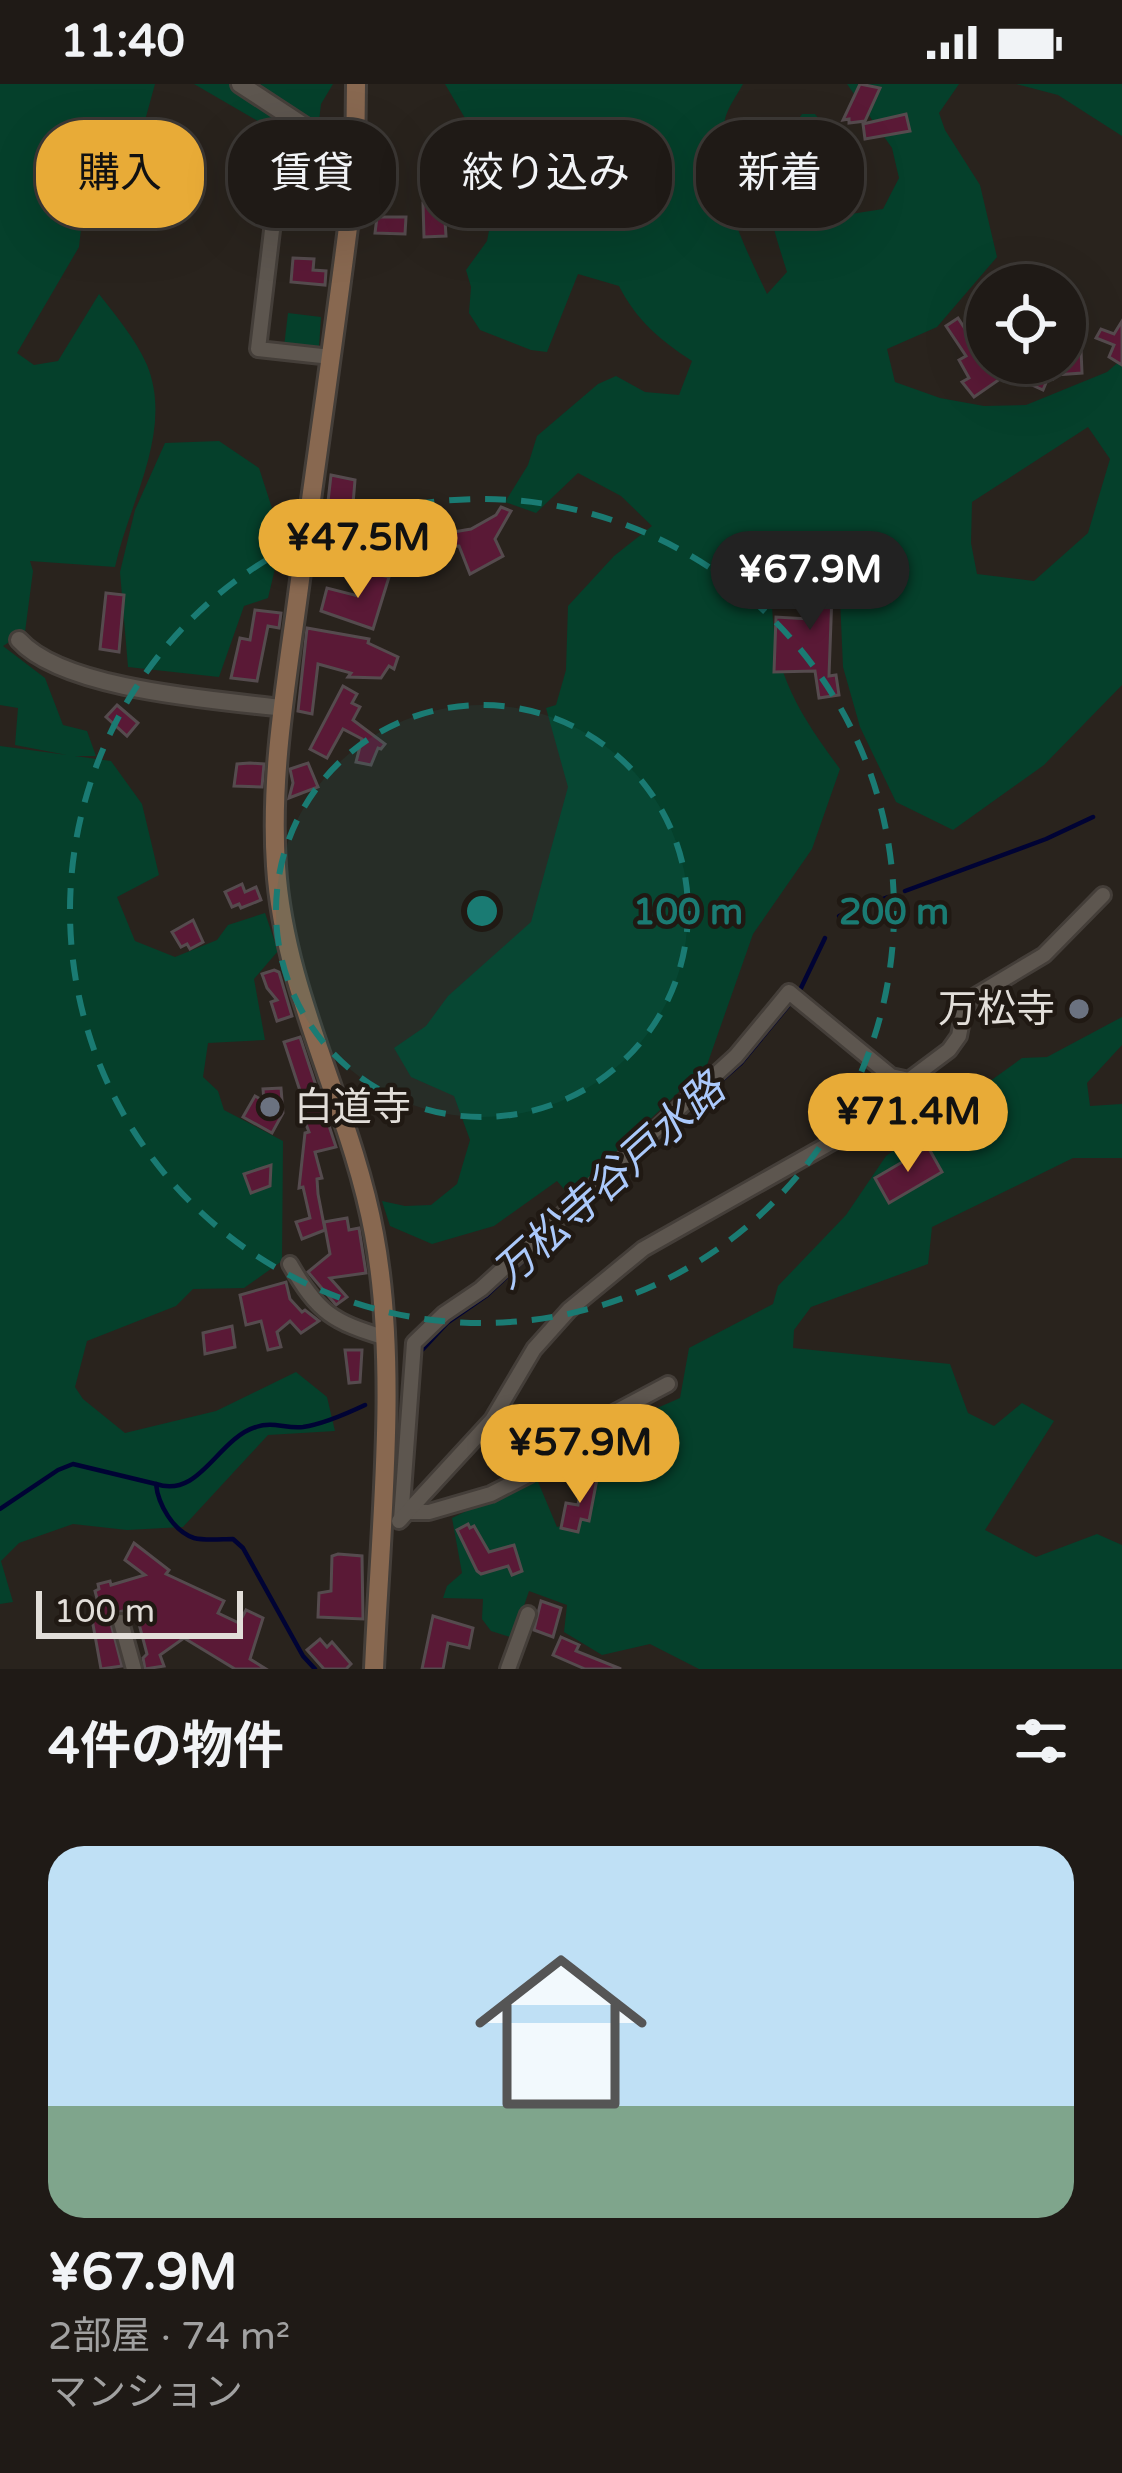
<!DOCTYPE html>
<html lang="ja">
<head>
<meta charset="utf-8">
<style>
  :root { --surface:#1f1a16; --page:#27231f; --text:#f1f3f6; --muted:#a1a1a1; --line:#3c3835; --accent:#e8ab37 }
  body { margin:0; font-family:"Varela Round","Noto Sans JP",sans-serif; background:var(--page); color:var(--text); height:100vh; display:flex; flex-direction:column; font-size:45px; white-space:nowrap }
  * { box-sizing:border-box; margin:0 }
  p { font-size:39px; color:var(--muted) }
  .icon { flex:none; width:66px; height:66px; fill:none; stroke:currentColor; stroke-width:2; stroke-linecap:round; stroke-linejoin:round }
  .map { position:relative; height:1585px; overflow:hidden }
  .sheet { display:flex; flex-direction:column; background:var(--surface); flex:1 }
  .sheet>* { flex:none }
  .guide { position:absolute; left:36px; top:36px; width:1050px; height:108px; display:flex; gap:24px }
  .tools { position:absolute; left:966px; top:180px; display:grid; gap:24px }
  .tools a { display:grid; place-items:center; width:120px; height:120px; border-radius:50%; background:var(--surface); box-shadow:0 12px 48px #0002,0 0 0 3px var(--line); font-size:60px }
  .scale { position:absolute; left:36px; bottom:30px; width:207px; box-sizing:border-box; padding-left:12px; border:6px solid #e2ded9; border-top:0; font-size:33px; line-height:42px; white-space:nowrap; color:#e2ded9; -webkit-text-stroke:9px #201913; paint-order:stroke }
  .price { position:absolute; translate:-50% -102px; padding:0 27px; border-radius:42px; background:var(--accent); color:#111; font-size:39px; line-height:78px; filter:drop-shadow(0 3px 6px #0008) }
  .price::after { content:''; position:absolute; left:50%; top:72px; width:36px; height:27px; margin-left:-18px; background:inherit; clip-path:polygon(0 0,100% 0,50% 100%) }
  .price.current { background:#222; color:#fff }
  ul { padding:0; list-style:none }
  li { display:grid; align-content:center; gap:24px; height:636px; padding:0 48px }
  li+li { border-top:3px solid var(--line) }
  li span { display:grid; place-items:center; height:372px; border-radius:36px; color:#555 }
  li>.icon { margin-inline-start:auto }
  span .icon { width:216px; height:216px; fill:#fffc; stroke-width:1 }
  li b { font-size:51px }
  h2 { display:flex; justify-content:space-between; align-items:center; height:144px; padding:0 48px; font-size:51px }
  .tag { padding:0 42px; border-radius:48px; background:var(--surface); box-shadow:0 12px 48px #0002,0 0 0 3px var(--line); font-size:42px; line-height:108px }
  .tag.current { background:var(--accent); color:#111 }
  .status { display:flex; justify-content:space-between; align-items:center; height:84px; padding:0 60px; background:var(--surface); direction:ltr }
  .status svg { height:33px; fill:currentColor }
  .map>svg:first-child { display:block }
  .green { fill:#05402b; fill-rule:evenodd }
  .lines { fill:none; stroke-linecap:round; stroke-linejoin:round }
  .stream { stroke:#000334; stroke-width:4.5 }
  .building { fill:#5a1936; stroke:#554b4e; stroke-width:3 }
  .minor-casing { stroke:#443e39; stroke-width:20 }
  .tertiary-casing { stroke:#443e39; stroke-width:22 }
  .secondary-casing { stroke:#443e39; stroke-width:24 }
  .minor { stroke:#5d564f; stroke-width:14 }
  .tertiary { stroke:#5d564f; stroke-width:16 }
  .secondary { stroke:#886850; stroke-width:18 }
  .ring { fill:none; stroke:#1a7b73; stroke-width:6; stroke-dasharray:21 15 }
  .worship-dot { fill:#6b7280; stroke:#201913; stroke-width:4.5 }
  .labels { text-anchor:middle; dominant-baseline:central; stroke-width:9; stroke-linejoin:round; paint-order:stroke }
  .poi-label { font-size:39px; fill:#e2ded9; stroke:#201913; text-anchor:end }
  .water-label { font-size:42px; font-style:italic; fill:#abc9fb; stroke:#201913 }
  .centre { fill:#1a7b73; stroke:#201913; stroke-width:6 }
  .ring-label { font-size:36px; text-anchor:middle; font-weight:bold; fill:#1a7b73; stroke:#201913; stroke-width:9; stroke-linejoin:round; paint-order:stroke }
</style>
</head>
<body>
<div class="status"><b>11:40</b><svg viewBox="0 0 49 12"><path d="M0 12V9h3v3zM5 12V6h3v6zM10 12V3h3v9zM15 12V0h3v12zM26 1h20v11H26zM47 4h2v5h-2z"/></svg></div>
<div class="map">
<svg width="1122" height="1585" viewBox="0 0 1122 1585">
  <rect width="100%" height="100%" fill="#29231d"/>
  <!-- green -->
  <g class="green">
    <path d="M0 0H155L141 51 91 55 79 163 17 269 34 281 58 277 99 210C116 232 135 254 147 281 174 347 129 418 115 483L30 477 33 487 25 548 3 562 45 594 63 641 87 647 96 672H75L111 677 142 720 159 791 117 813 135 857 175 873 217 856 228 841 265 829 278 867 254 895 265 956 208 959 203 993 218 1007 224 1026 283 1057 282 1177 244 1204 193 1205 176 1222 87 1257 75 1303 83 1315 125 1349 216 1327 296 1288 327 1313 335 1347 268 1351 183 1443 127 1446 73 1440 19 1459 1 1477 13 1518 0 1520V662L67 671 15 661 18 624 0 621Z"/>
    <path d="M194 0H333L321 20 315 71 297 72 282 51Z"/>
    <path d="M445 0H743C737 11 728 23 725 35 711 97 741 155 767 210L787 188C764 115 756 96 802 30H815L823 40 851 130 883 125 899 94 892 64 847 0H959L939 29 945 46 980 101 997 173 937 243 887 265 895 298 940 314 984 322 1026 321 1107 288 1122 275V601L1044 681 953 746 896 718 860 643 843 583 838 468C808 459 795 458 773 480 767 573 786 612 840 685L812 765 753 850 707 981 570 1112 557 1097 494 1142 432 1160 390 1142 382 1117 405 1122 431 1121 457 1100 470 1056 454 1012 411 993 394 964 426 942 448 912 531 838 568 703 546 624 556 621 566 586 568 522 614 472 652 442 621 412 578 389 536 429 505 418 528 381 537 352 598 300 616 292 645 308 679 311 692 277C660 256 637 237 619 202L578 190 547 268 531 266 480 246 469 229 471 203 466 186 487 157 502 79 469 41ZM1088 343 1110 375 1088 449 1034 497 977 490 971 459 972 418Z"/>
    <path d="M1016 0H1122V52L1058 11Z"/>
    <path d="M288 229 321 233 319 263 315 267 284 263Z"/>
    <path d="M219 357 259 384 282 455 268 514 244 522 219 593 128 583 120 488 135 426 165 359Z"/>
    <path d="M1122 933V961L1087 999 1090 1022 1122 1020V1074H1073L932 1143 928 1180 811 1223 794 1246 793 1264 950 1280 968 1329 994 1342 1022 1319 1054 1337 985 1446 1036 1473 1097 1450 1122 1461V1585H699L650 1560 602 1571 564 1548 567 1521 529 1507 513 1554 491 1547 482 1535 483 1515 443 1514 447 1502 462 1489 452 1434 536 1393 557 1443 579 1438 584 1356 680 1314 689 1264 773 1220 778 1202 846 1131 886 1072 1022 974 1047 973Z"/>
  </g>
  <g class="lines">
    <!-- stream -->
    <g class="stream">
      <path d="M905 807 1046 755 1093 733"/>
      <path d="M839 832 888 813"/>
      <path d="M801 904 825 854"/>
      <path d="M657 1053 741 979 788 922"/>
      <path d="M423 1265 447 1239 486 1212 577 1126"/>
      <path d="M156 1400C200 1415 217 1355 256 1343 273 1337 286 1345 303 1343 324 1340 346 1330 365 1321"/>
      <path d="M0 1425 58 1386 73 1380 156 1400C158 1420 173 1447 194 1454 205 1457 222 1455 233 1455L243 1464 303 1572 315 1585"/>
    </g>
  </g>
  <!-- building -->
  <g class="building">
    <path d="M860 0 880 4 865 37 849 39V35L843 36Z"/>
    <path d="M906 30 910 47 865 55 863 40Z"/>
    <path d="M421 88 449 90 444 121 446 152 424 153 423 119H427L429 100 422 99Z"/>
    <path d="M377 133H406L405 150 375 149Z"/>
    <path d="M293 174 314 175 313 186 326 187 325 201 291 198Z"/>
    <path d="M958 234 978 265 981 263 987 279H1023L974 313 962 298 969 294 959 276 966 272 946 242Z"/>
    <path d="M1122 237V281L1109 273 1114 261 1096 254 1101 245 1114 250Z"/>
    <path d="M1080 244 1082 289 1055 291 1053 295 1048 294 1043 306 1030 300 1039 279H1065V245Z"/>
    <path d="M331 391 355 396 350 456 324 453Z"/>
    <path d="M501 423 511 427 495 455 503 472 470 490 459 462 430 463V452L471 445 496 431Z"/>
    <path d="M805 474 833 482 829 592 836 591 839 611 819 614 815 587 774 588 776 533 809 535 812 492 803 491Z"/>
    <path d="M363 487 389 493 373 545 321 527 327 504 358 512Z"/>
    <path d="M106 509 124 511 119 568 100 565Z"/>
    <path d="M255 526 281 529 279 544 268 542 257 597 231 594 240 554 250 556Z"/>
    <path d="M307 544 369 555 368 559 398 573 394 585 389 582 381 594 348 593 351 589 318 580 312 630 298 627Z"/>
    <path d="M343 602 357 610 352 619 360 623 353 636 385 660 381 665 378 664 371 681 356 678 362 655 343 645 327 674 310 665Z"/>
    <path d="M117 621 138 639 127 652 106 633Z"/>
    <path d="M250 679 264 680 262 703 234 702 237 680Z"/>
    <path d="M308 679 318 703 289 714 293 699 290 685Z"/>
    <path d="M242 800 245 808 256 803 261 816 241 824 239 820 232 823 225 808Z"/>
    <path d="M193 836 203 858 190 865 187 860 181 863 172 848Z"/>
    <path d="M274 886 279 888 292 932 277 937 271 918 277 916 267 904 262 890Z"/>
    <path d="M300 953 336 1063 315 1068 322 1094 317 1095 318 1110 325 1146 302 1155 296 1138 310 1134 303 1103 299 1104 305 1049 309 1048 301 1027 306 1025 284 958Z"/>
    <path d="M281 1004 283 1029 272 1049 243 1033 255 1012 264 1017 263 1005Z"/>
    <path d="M928 1063 942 1088 889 1119 875 1094Z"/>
    <path d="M271 1081 270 1102 251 1109 244 1090Z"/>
    <path d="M347 1134 349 1146 359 1144 366 1189 330 1194 347 1213 336 1221 308 1188 330 1170 324 1138Z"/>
    <path d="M286 1198 290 1215 302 1228 305 1226 319 1237 301 1249 290 1237 277 1248 281 1263 268 1266 261 1237 246 1241 240 1211Z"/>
    <path d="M232 1242 235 1263 205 1270 203 1249Z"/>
    <path d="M345 1266H362L360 1298 349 1299Z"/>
    <path d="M583 1393 597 1395 589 1437 581 1435 578 1448 561 1444 566 1419 578 1421Z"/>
    <path d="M468 1440 470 1444 474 1442 489 1468 514 1461 522 1487 512 1491 508 1482 481 1490 477 1487 457 1446Z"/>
    <path d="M134 1459 169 1486 166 1490 224 1517 218 1529 239 1539 246 1526 263 1534 250 1575 266 1585H235L184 1554 160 1571 164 1582 145 1585 143 1574 147 1570 138 1536 133 1538 123 1527 114 1529 110 1536 122 1582 101 1585 92 1535 93 1523 99 1522 95 1507 99 1505 98 1500 110 1497 111 1501 145 1491 125 1476Z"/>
    <path d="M338 1470 362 1472 363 1535 318 1533 319 1509 331 1507 332 1472Z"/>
    <path d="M541 1517 561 1524 553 1553 534 1546Z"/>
    <path d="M433 1532 473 1544 469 1564 448 1559 443 1585H422Z"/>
    <path d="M561 1553 579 1561 576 1567 621 1585H585L553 1571Z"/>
    <path d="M320 1555 327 1563 332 1558 351 1580 346 1585H324L307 1566Z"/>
  </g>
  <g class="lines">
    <!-- minor casing -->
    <g class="minor-casing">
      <g id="minor">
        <path d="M277 104 258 265 331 273"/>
        <path d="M290 1180C318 1229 333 1238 386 1254"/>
        <path d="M409 1428H429L491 1410 530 1390 589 1342 668 1300"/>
        <path d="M401 1435 414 1259 444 1230 481 1205 736 972 789 908 891 992 909 996 949 966 959 952 964 926 972 914 1044 871 1103 811"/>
        <path d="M399 1437 492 1336 534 1265 569 1226 643 1165 843 1052 891 992"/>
        <path d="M121 1538 134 1585"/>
        <path d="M508 1585 528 1530"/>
      </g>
    </g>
    <!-- tertiary casing -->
    <g class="tertiary-casing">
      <g id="tertiary">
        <path d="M240 0 333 61 356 69"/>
        <path d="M19 556C64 606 217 616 283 624"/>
      </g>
    </g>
    <!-- secondary casing -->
    <g class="secondary-casing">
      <path id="secondary" d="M356 0 355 87C338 229 317 369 298 511 286 601 270 691 276 782 284 911 351 1024 374 1150 399 1284 380 1447 374 1585"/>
    </g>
    <!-- minor -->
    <use href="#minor" class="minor"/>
    <!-- tertiary -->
    <use href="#tertiary" class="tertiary"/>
    <!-- secondary -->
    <use href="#secondary" class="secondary"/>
  </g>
  <!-- distance rings -->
  <circle cx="482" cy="827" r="206" fill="#1a7b73" fill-opacity=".12"/>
  <g class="ring">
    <circle cx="482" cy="827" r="206"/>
    <circle cx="482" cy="827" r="412"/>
  </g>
  <!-- markers -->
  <g class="worship-dot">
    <circle cx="1079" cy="925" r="12"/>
    <circle cx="270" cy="1023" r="12"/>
  </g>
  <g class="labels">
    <!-- poi labels -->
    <g class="poi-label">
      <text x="1055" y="925">万松寺</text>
      <text x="294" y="1023" text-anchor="start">白道寺</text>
    </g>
    <!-- water labels -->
    <g class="water-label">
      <text transform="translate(609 1097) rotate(-42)">万松寺谷戸水路</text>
    </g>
  </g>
  <circle cx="482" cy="827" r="18" class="centre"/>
  <g class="ring-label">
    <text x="688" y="840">100 m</text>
    <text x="894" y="840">200 m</text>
  </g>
</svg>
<div class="tools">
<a><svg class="icon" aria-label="locate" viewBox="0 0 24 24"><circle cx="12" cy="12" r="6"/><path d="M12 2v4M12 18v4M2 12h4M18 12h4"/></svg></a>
</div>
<div class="scale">100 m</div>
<b class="price" style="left:358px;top:517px">¥47.5M</b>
<b class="price current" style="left:810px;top:549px">¥67.9M</b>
<b class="price" style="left:908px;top:1091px">¥71.4M</b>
<b class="price" style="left:580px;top:1422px">¥57.9M</b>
<div class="guide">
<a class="tag current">購入</a>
<a class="tag">賃貸</a>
<a class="tag">絞り込み</a>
<a class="tag">新着</a>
</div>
</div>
<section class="sheet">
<h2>4件の物件<svg class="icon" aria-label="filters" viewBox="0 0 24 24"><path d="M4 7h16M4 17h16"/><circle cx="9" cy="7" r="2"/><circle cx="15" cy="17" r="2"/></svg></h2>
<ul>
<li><span style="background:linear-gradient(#bfe0f5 70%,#7fa58c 0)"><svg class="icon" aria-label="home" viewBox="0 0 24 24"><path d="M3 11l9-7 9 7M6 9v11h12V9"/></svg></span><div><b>¥67.9M</b><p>2部屋 · 74 m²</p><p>マンション</p></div></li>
</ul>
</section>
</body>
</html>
